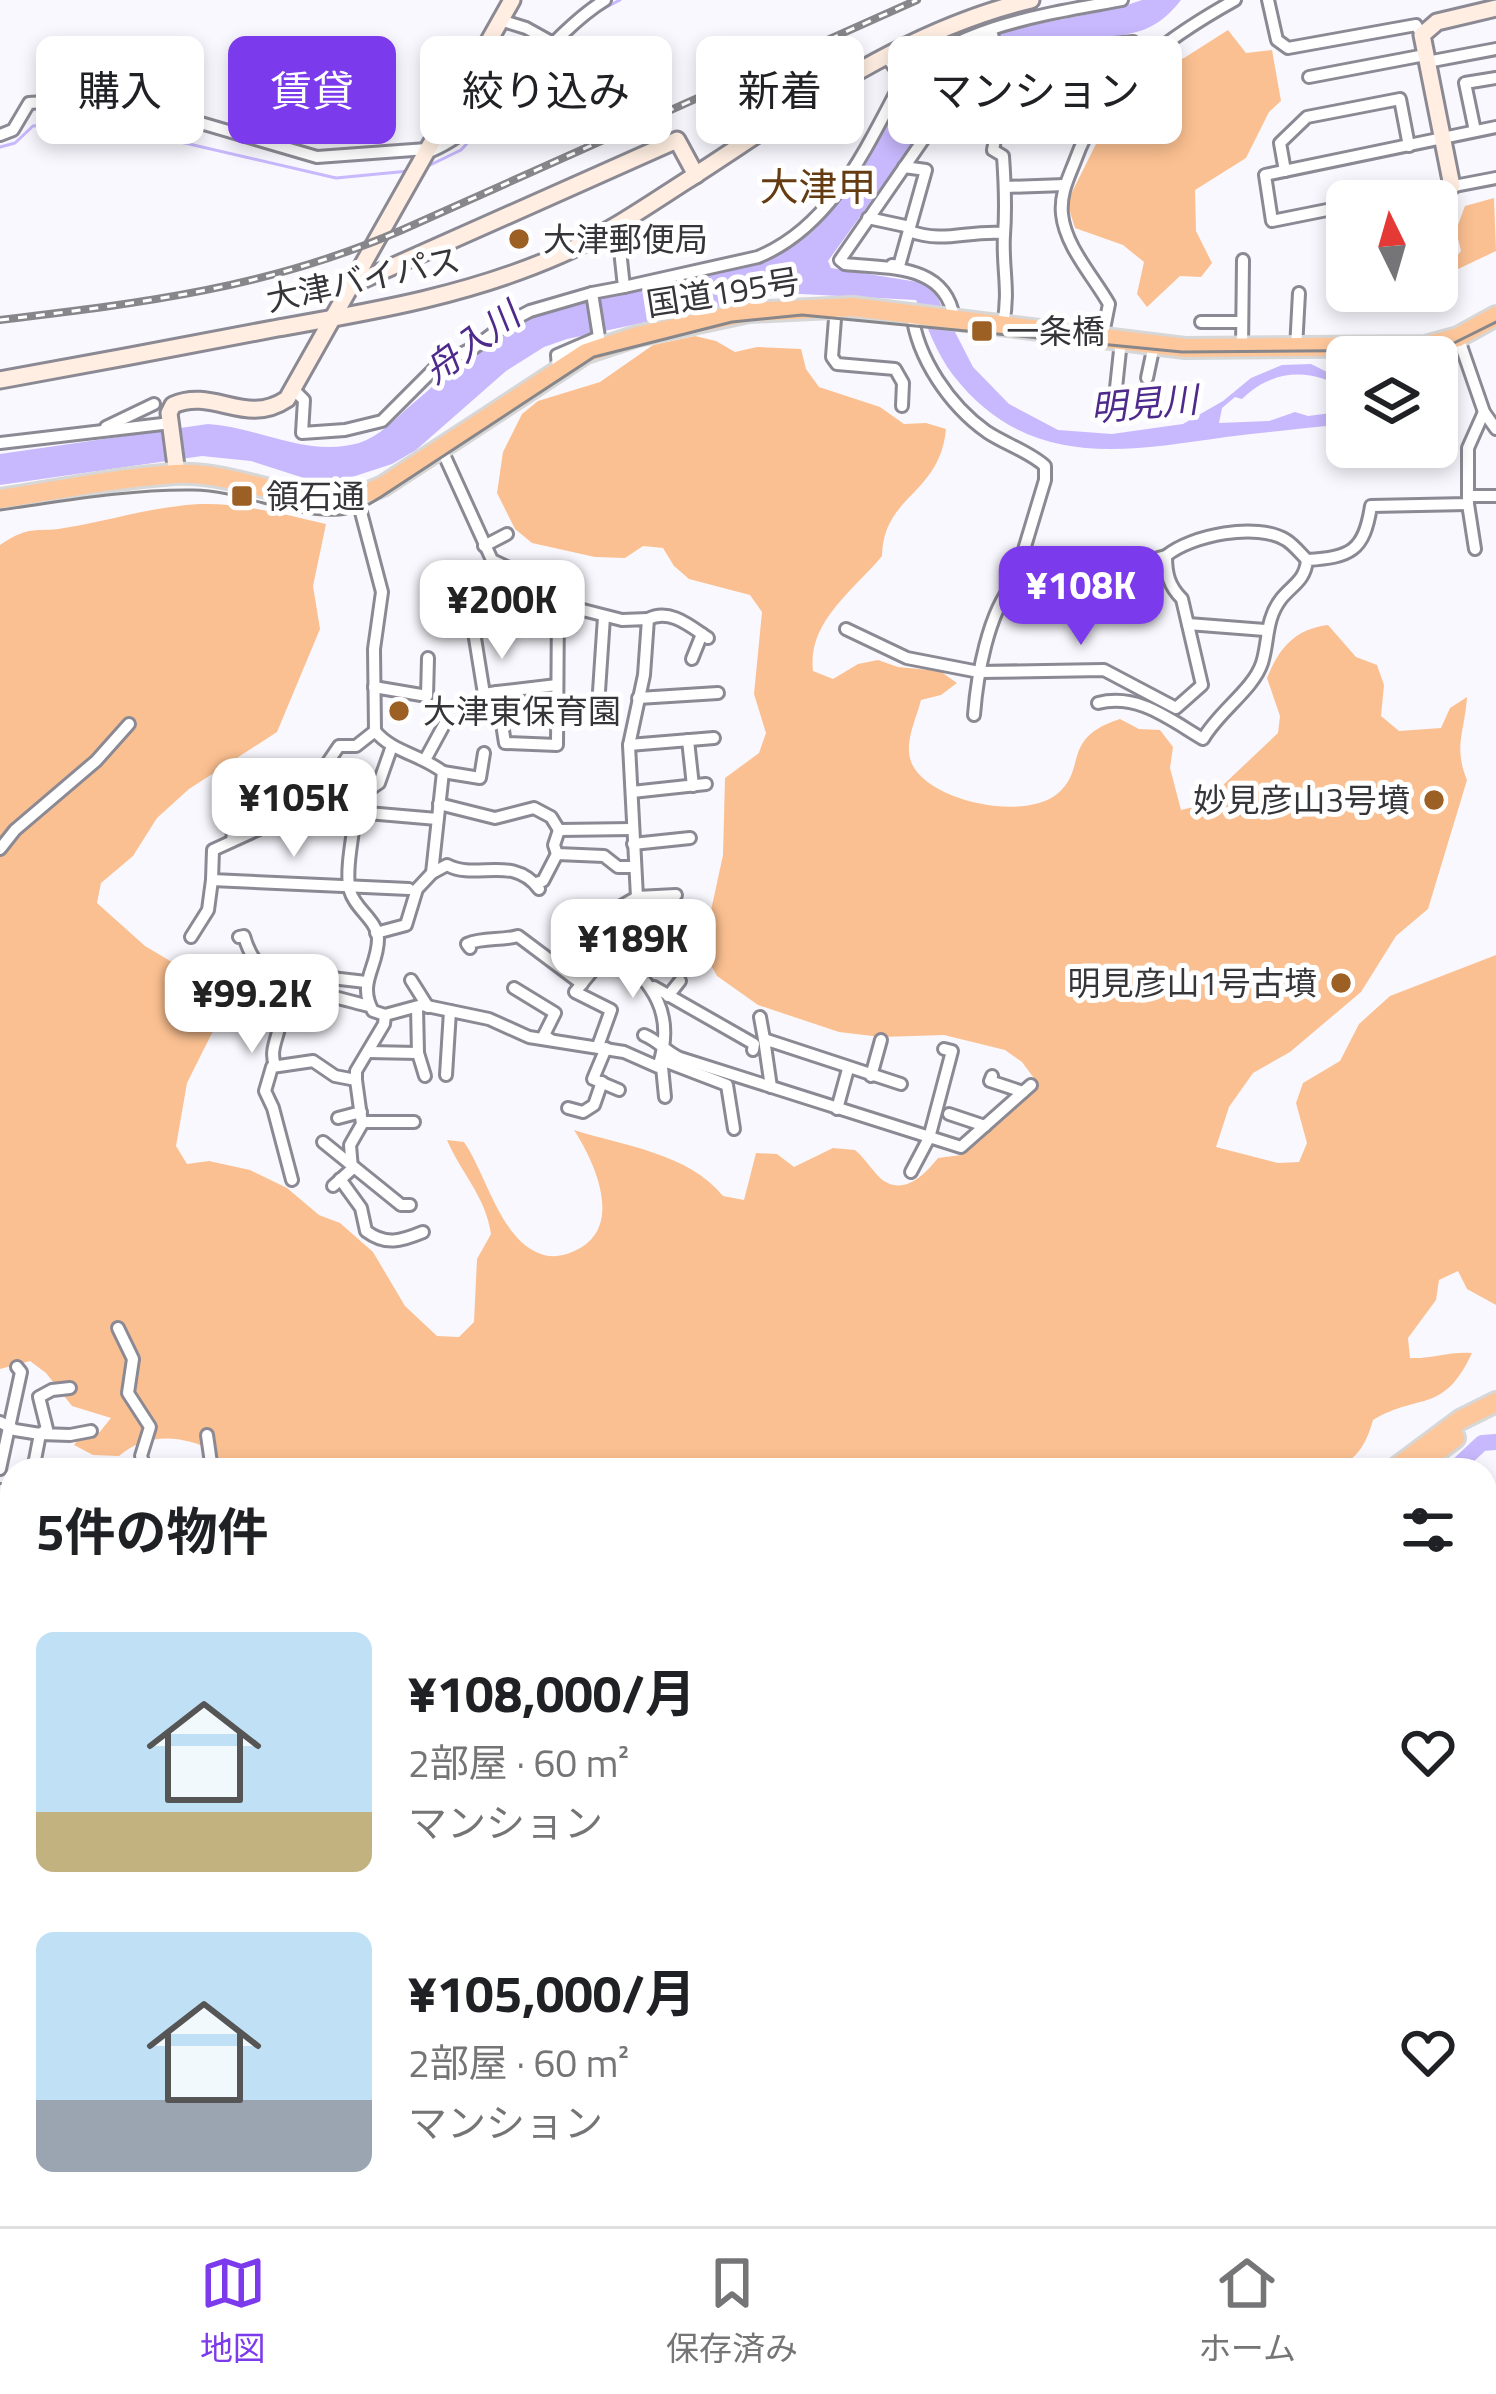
<!DOCTYPE html>
<html lang="ja">
<head>
<meta charset="utf-8">
<style>
  :root { --surface:#fff; --page:#f2f2f2; --text:#202124; --muted:#757577; --line:#e0e0e0; --accent:#7c3aed }
  body { margin:0; font-family:"Titillium Web","Noto Sans JP",sans-serif; background:var(--page); color:var(--text); height:100vh; display:flex; flex-direction:column; font-size:45px; white-space:nowrap }
  * { box-sizing:border-box; margin:0 }
  p { font-size:39px; color:var(--muted) }
  .icon { flex:none; width:66px; height:66px; fill:none; stroke:currentColor; stroke-width:2; stroke-linecap:round; stroke-linejoin:round }
  .map { position:relative; flex:1; overflow:hidden }
  .panel { position:absolute; left:0px; top:1458px; width:1497px; height:768px; display:flex; flex-direction:column; background:var(--surface); border-radius:36px 36px 0 0; box-shadow:0 6px 18px #0003 }
  .panel>* { flex:none }
  .top-card { position:absolute; left:36px; top:36px; width:1425px; height:108px; display:flex; gap:24px }
  .needle { width:78px; rotate:355deg }
  .tools { position:absolute; left:1326px; top:180px; display:grid; gap:24px }
  .tools a { display:grid; place-items:center; width:132px; height:132px; border-radius:18px; background:var(--surface); box-shadow:0 6px 18px #0003; font-size:60px }
  .price { position:absolute; translate:-50% -102px; padding:0 27px; border-radius:24px; background:#fff; color:#222; font-size:39px; line-height:78px; filter:drop-shadow(0 3px 6px #0008) }
  .price::after { content:''; position:absolute; left:50%; top:72px; width:36px; height:27px; margin-left:-18px; background:inherit; clip-path:polygon(0 0,100% 0,50% 100%) }
  .price.on { background:var(--accent); color:#fff }
  ul { padding:0; list-style:none }
  li { display:flex; align-items:center; gap:36px; height:300px; padding:0 36px }
  li span { display:grid; place-items:center; flex:none; width:336px; height:240px; border-radius:18px; color:#555 }
  li>.icon { margin-inline-start:auto }
  span .icon { width:144px; height:144px; fill:#fffc; stroke-width:1 }
  li b { font-size:51px }
  h2 { display:flex; justify-content:space-between; align-items:center; height:144px; padding:0 36px; font-size:51px }
  .pill { padding:0 42px; border-radius:18px; background:var(--surface); box-shadow:0 6px 18px #0003; font-size:42px; line-height:108px }
  .pill.on { background:var(--accent); color:#fff }
  .menu { display:flex; justify-content:space-around; align-items:center; height:168px; border-top:3px solid var(--line); background:var(--surface); font-size:33px; color:var(--muted) }
  .menu a { display:grid; justify-items:center; gap:6px }
  .menu .on { color:var(--accent) }
  .map>svg:first-child { display:block }
  .green { fill:#fbc091 }
  .water { fill:#c8b8fd }
  .lines { fill:none; stroke-linecap:round; stroke-linejoin:round }
  .stream { stroke:#c8b8fd; stroke-width:3 }
  .river { stroke:#c8b8fd; stroke-width:16 }
  .street-casing { stroke:#8b8993; stroke-width:16 }
  .secondary-casing { stroke:#8b8993; stroke-width:21 }
  .highway-casing { stroke:#d7d7d7; stroke-width:24 }
  .street { stroke:#fff; stroke-width:10 }
  .secondary { stroke:#ffeee1; stroke-width:15 }
  .highway { stroke:#fec79b; stroke-width:18 }
  .tram { stroke:#87868b; stroke-width:3 }
  .rail-casing { stroke:#87868b; stroke-width:8 }
  .rail { stroke:#fff; stroke-width:3; stroke-dasharray:9; stroke-linecap:butt }
  .poi-dot { fill:#9c5f24; stroke:#fff; stroke-width:4.5 }
  .labels { text-anchor:middle; dominant-baseline:central; stroke-width:10; stroke-linejoin:round; paint-order:stroke }
  .poi-label { font-size:33px; fill:#363539; stroke:#fff; text-anchor:start }
  .street-label { font-size:33px; fill:#363539; stroke:#fff }
  .water-label { font-size:36px; font-style:italic; fill:#4e2a8c; stroke:#fff }
  .quarter-label { font-size:39px; fill:#653b12; stroke:#fff }
</style>
</head>
<body>
<div class="map">
<svg width="1496" height="2226" viewBox="0 0 1496 2226">
  <rect width="100%" height="100%" fill="#f9f8fe"/>
  <!-- green -->
  <g class="green">
    <path d="M1228 30 1246 53 1272 50 1281 101 1269 112 1246 158 1195 190 1196 231 1212 263 1201 277 1180 276 1147 307 1137 294 1144 262 1123 245 1075 228 1067 202 1124 88 1150 68 1184 58Z"/>
    <path d="M1494 198 1496 251 1437 279V264L1452 262 1461 251 1456 230 1465 206Z"/>
    <path d="M695 336 716 341 735 352 757 347 801 349 806 369 819 387 880 407 904 424 926 423 946 429C940 495 883 495 882 556 853 591 807 622 813 671L833 679 858 664 878 660 898 667 940 671 957 683 941 695 921 700C916 720 903 744 912 764 930 802 1024 821 1057 794 1088 769 1060 738 1120 719L1139 729 1160 730 1173 747 1170 768 1181 810 1202 805 1278 733 1280 716 1267 678C1279 648 1295 629 1328 625L1356 657 1377 665 1384 685 1381 716 1399 731 1441 728 1450 708 1467 697C1465 731 1453 746 1467 780L1428 909 1396 936 1361 992 1290 1052 1253 1073 1229 1107 1216 1147 1278 1163 1299 1162 1307 1143 1296 1103 1303 1083 1340 1061 1359 1024 1390 996 1496 955V1305L1467 1289 1458 1271 1439 1280 1436 1300 1408 1338 1410 1358C1432 1359 1450 1351 1472 1353 1443 1415 1420 1392 1373 1420 1366 1445 1357 1459 1334 1470H218L214 1451C182 1435 147 1432 119 1456L93 1455 74 1445 81 1436 98 1434 111 1418 72 1406 46 1373 30 1361 0 1369V545C32 523 36 534 70 527 106 521 142 510 179 506 226 499 280 513 326 524L313 586 320 629 277 732 189 789 157 818 133 856 101 883 97 903 145 946 187 971 213 1006 215 1027 187 1083 176 1146 187 1164 209 1161 250 1170 287 1188 319 1215 340 1223 373 1252 405 1306 437 1336 459 1337 474 1322 477 1259 491 1234C486 1197 461 1173 447 1140L464 1142C486 1174 499 1234 536 1252 548 1258 561 1257 572 1252 626 1231 596 1164 574 1130 624 1146 688 1153 723 1196L744 1200 756 1153 777 1154 794 1167 833 1148 855 1150C864 1157 877 1177 884 1181 906 1195 926 1173 938 1158L961 1155 1039 1085 1022 1062 1005 1050 944 1035 881 1037 839 1032 758 1005 717 976 707 958 705 938 723 855 725 778 759 753 766 733 754 694 762 612 750 595 689 579 674 566 663 548 643 546 625 558 595 557 532 543 515 529 497 493 503 452 522 414 538 401 600 382 653 345Z"/>
  </g>
  <!-- water -->
  <path class="water" d="M1142 0H1181C1152 37 1131 32 1089 41 1042 51 988 66 948 94L828 261 831 268 924 283 936 295 973 367 1009 404 1058 430 1112 434 1183 424 1223 401 1251 378 1282 365 1311 364 1347 382V390C1311 367 1272 369 1242 399L1235 397 1222 408 1219 423 1269 421 1295 412 1308 416 1347 411V424C1307 428 1266 432 1226 437 1122 452 1027 470 953 375 936 353 927 325 916 300L782 293 567 339 544 347 506 371 416 450 392 464 343 480H310L251 461 202 456 0 485V454L208 424C258 427 308 458 359 443 380 436 394 420 410 406 446 376 483 337 526 319 584 294 651 288 712 274 742 267 771 262 797 244 857 203 876 120 929 72 986 19 1073 25 1142 0Z"/>
  <g class="lines">
    <!-- stream -->
    <g class="stream">
      <path d="M595 13 620 0"/>
      <path d="M0 147 15 143 33 126 63 123 133 131 336 178 409 171"/>
      <path d="M424 168 461 150 516 90"/>
    </g>
    <!-- river -->
    <g class="river">
      <path d="M1453 1470 1482 1443 1496 1442"/>
      <path d="M1485 2062 1496 2059"/>
      <path d="M746 2214 749 2226"/>
      <path d="M1237 2226 1262 2214"/>
    </g>
    <!-- street casing -->
    <g class="street-casing">
      <g id="street">
        <path d="M1268 0 1277 40 1288 48 1416 25 1422 35"/>
        <path d="M500 20 526 28 553 43"/>
        <path d="M991 31 1003 70"/>
        <path d="M886 56 903 79C959 25 1048 14 1122 0"/>
        <path d="M1427 62 1496 49"/>
        <path d="M1309 77 1425 55"/>
        <path d="M947 105 994 116 998 124 993 150 1003 156C1005 184 1006 209 1004 235 1002 267 1010 291 1003 324"/>
        <path d="M1475 131 1465 83 1496 78"/>
        <path d="M0 135 13 130 29 103 60 101 118 107 151 122 187 119 317 157 427 149"/>
        <path d="M426 153C491 130 542 39 605 0"/>
        <path d="M1285 171 1280 143 1307 117 1400 99 1409 146"/>
        <path d="M1006 187 1065 185"/>
        <path d="M1376 201 1496 178"/>
        <path d="M1347 206 1272 221 1265 175 1496 127"/>
        <path d="M868 218 910 227"/>
        <path d="M909 231C945 244 966 230 1004 233"/>
        <path d="M892 265 899 266 926 170 904 167"/>
        <path d="M624 287 758 257C833 226 867 146 903 79"/>
        <path d="M836 306 832 357 837 364 895 369 903 383 902 406"/>
        <path d="M912 313C917 358 950 406 987 432 1005 444 1030 452 1045 466V480L1014 583C988 612 977 676 974 715"/>
        <path d="M954 318C945 263 889 269 845 264L840 260 952 98 964 89 1013 67 1095 46 1133 42 1144 60"/>
        <path d="M1201 322H1241"/>
        <path d="M1458 337 1484 412 1496 429"/>
        <path d="M1102 339 1109 304C1093 276 1065 246 1062 214 1060 194 1068 179 1075 161 1103 83 1165 39 1235 0"/>
        <path d="M1296 348 1299 293"/>
        <path d="M1242 349 1243 260"/>
        <path d="M558 369 557 355 599 337 592 293 624 287 619 241 612 229"/>
        <path d="M1147 378 1154 345"/>
        <path d="M1116 388 1121 341"/>
        <path d="M293 389 304 400 302 433 345 430 382 421 437 366 475 347 507 323 530 311 592 293"/>
        <path d="M106 427 154 404"/>
        <path d="M0 443 171 423"/>
        <path d="M1469 496H1496"/>
        <path d="M357 497 382 592 374 649 375 731C392 752 422 755 443 772L432 873 447 865C476 881 513 854 539 889"/>
        <path d="M1468 504 1475 549"/>
        <path d="M484 546 507 534"/>
        <path d="M492 560 480 627 474 632 484 694 497 692 505 743 557 745 558 601"/>
        <path d="M1014 583 1054 585 1166 556C1191 535 1257 522 1286 540 1293 544 1301 554 1307 560"/>
        <path d="M648 619C670 608 690 626 708 638"/>
        <path d="M1188 624 1265 630"/>
        <path d="M846 629 907 658 979 672 1104 670 1176 708 1202 685 1182 599C1169 586 1166 574 1166 556"/>
        <path d="M692 659 702 634"/>
        <path d="M374 687 427 696 428 658"/>
        <path d="M497 692 557 685"/>
        <path d="M638 698 718 693"/>
        <path d="M1098 703C1138 693 1169 719 1203 739 1219 711 1253 690 1262 663 1269 641 1265 620 1281 599 1292 585 1305 581 1307 560 1350 557 1364 552 1371 506L1468 504V448L1484 412"/>
        <path d="M597 721 604 617"/>
        <path d="M375 731 356 746H339L301 802 283 818 213 850 212 880 409 889"/>
        <path d="M688 740 693 786"/>
        <path d="M629 745 714 738"/>
        <path d="M392 746 379 783 357 798C356 823 344 869 350 891 355 909 378 921 378 939 378 967 357 983 373 1011L385 1015 422 1005 489 1019 529 1037 624 1052 658 1067C681 1000 638 975 598 931L599 919 637 897 629 745 644 675 648 619 622 620 571 607 528 577 492 560 441 448"/>
        <path d="M426 758 445 723"/>
        <path d="M443 772 480 778 484 753"/>
        <path d="M632 792 706 784"/>
        <path d="M439 804 495 818 534 808 551 817 559 830 633 829"/>
        <path d="M356 812 437 819"/>
        <path d="M559 830 554 845 557 854 604 856 618 867H634"/>
        <path d="M232 841 236 809"/>
        <path d="M633 844 690 838"/>
        <path d="M0 849 15 830 96 761 129 724"/>
        <path d="M536 883 543 881 557 854"/>
        <path d="M637 897 676 895"/>
        <path d="M376 933 406 925 417 889 432 873"/>
        <path d="M191 937 208 910 212 880"/>
        <path d="M239 937 244 936C252 966 272 978 290 1003"/>
        <path d="M470 948 467 944C484 937 501 941 518 936L582 984"/>
        <path d="M411 980 428 1007"/>
        <path d="M310 982 314 976 366 982"/>
        <path d="M654 987 754 1044 753 1050"/>
        <path d="M514 988 555 1013 544 1035 551 1040"/>
        <path d="M668 996 680 981"/>
        <path d="M760 1017 764 1039"/>
        <path d="M644 1035C659 1041 666 1052 680 1058L961 1147 1031 1085"/>
        <path d="M598 1046 611 1010 575 992 612 947 661 946"/>
        <path d="M606 1048 593 1079 619 1090"/>
        <path d="M368 1052 418 1053 417 1007"/>
        <path d="M418 1053 425 1076"/>
        <path d="M670 1054 667 1062 727 1085 734 1129"/>
        <path d="M275 1066C270 1051 276 1042 279 1028 288 976 334 998 369 1006"/>
        <path d="M662 1067 665 1097"/>
        <path d="M446 1075 450 1011"/>
        <path d="M871 1076 881 1040"/>
        <path d="M992 1076 990 1081 1023 1092"/>
        <path d="M771 1087 764 1039 901 1084"/>
        <path d="M568 1108 583 1112 594 1105 602 1082"/>
        <path d="M837 1109 848 1069"/>
        <path d="M949 1114 985 1126"/>
        <path d="M338 1118 361 1112"/>
        <path d="M362 1122H414"/>
        <path d="M323 1142 401 1205H410"/>
        <path d="M911 1172 929 1138 952 1051 944 1049"/>
        <path d="M340 1179 361 1208 366 1231C386 1246 401 1241 423 1232"/>
        <path d="M292 1180 273 1108 265 1091 272 1067 313 1061 335 1076 356 1080V1071L384 1024 385 1015"/>
        <path d="M333 1186 352 1169 350 1145 362 1124 356 1080"/>
        <path d="M118 1328 133 1359 128 1393 150 1427 141 1456 146 1470"/>
        <path d="M70 1388 52 1390 39 1397 47 1429 40 1434 70 1435 91 1431"/>
        <path d="M0 1422 15 1430 40 1434 33 1470"/>
        <path d="M207 1435 212 1470"/>
        <path d="M0 1469 21 1372 17 1367"/>
        <path d="M0 1490 12 1510"/>
        <path d="M0 1593 12 1611"/>
        <path d="M1485 1593 1496 1595"/>
        <path d="M1485 1602 1496 1604"/>
        <path d="M0 1651 12 1645"/>
        <path d="M0 1709 12 1702"/>
        <path d="M1485 1741 1496 1736"/>
        <path d="M1485 1787 1496 1782"/>
        <path d="M1485 1796 1496 1821"/>
        <path d="M0 1803 12 1829"/>
        <path d="M1485 1862 1496 1849"/>
        <path d="M0 1927 12 1995"/>
        <path d="M1485 1936 1491 2024 1485 2027"/>
        <path d="M1491 2024 1494 2053"/>
        <path d="M0 2065 12 2061"/>
        <path d="M0 2158 12 2159"/>
        <path d="M905 2214 912 2226"/>
        <path d="M960 2214 966 2226"/>
        <path d="M1155 2214 1161 2226"/>
        <path d="M783 2225 797 2214"/>
        <path d="M25 2226 26 2214"/>
        <path d="M207 2226 208 2214"/>
        <path d="M383 2226 385 2214"/>
        <path d="M542 2226 543 2214"/>
        <path d="M698 2226 699 2214"/>
        <path d="M919 2226 934 2214"/>
        <path d="M995 2226 1011 2214"/>
        <path d="M1076 2226 1093 2214"/>
        <path d="M1177 2226 1202 2214"/>
      </g>
    </g>
    <!-- secondary casing -->
    <g class="secondary-casing">
      <g id="secondary">
        <path d="M1452 186 1422 35 1437 22 1496 8"/>
        <path d="M351 285 677 140 696 175"/>
        <path d="M0 380C93 363 185 346 278 328 375 311 469 295 560 255 605 235 644 208 686 181 796 110 901 31 1031 0"/>
        <path d="M177 474 169 413 173 405C214 387 245 427 287 399L512 0"/>
        <path d="M1485 2110 1496 2105"/>
        <path d="M1263 2226 1299 2214"/>
      </g>
    </g>
    <!-- highway casing -->
    <g class="highway-casing">
      <g id="highway">
        <path d="M0 499C58 490 116 478 175 474 247 470 313 520 383 486L586 353 637 336 749 312 853 307 1185 348 1425 346 1458 337 1496 316"/>
        <path d="M1393 1470 1460 1420 1496 1402"/>
        <path d="M1412 1470 1455 1438"/>
        <path d="M0 1911 12 1906"/>
      </g>
    </g>
    <!-- street -->
    <use href="#street" class="street"/>
    <!-- secondary -->
    <use href="#secondary" class="secondary"/>
    <!-- highway -->
    <use href="#highway" class="highway"/>
    <!-- tram -->
    <path class="tram" d="M0 510C64 501 129 489 193 490 241 490 293 519 339 515 354 514 368 505 381 497L594 357 732 322 802 315 1182 352 1420 350 1454 343 1496 322"/>
    <!-- rail casing -->
    <g class="rail-casing">
      <path id="rail" d="M0 320C142 303 269 288 402 230L917 0"/>
    </g>
    <!-- rail -->
    <use href="#rail" class="rail"/>
  </g>
  <!-- markers -->
  <g class="poi-dot">
    <circle cx="519" cy="239" r="12"/>
    <rect x="970" y="319" width="24" height="24" rx="6"/>
    <rect x="230" y="484" width="24" height="24" rx="6"/>
    <circle cx="399" cy="711" r="12"/>
    <circle cx="1434" cy="800" r="12"/>
    <circle cx="1341" cy="983" r="12"/>
  </g>
  <g class="labels">
    <!-- poi labels -->
    <g class="poi-label">
      <text x="543" y="239">大津郵便局</text>
      <text x="1006" y="331">一条橋</text>
      <text x="266" y="496">領石通</text>
      <text x="423" y="711">大津東保育園</text>
      <text x="1410" y="800" text-anchor="end">妙見彦山3号墳</text>
      <text x="1317" y="983" text-anchor="end">明見彦山1号古墳</text>
    </g>
    <!-- street labels -->
    <g class="street-label">
      <text transform="translate(363 279) rotate(-12)">大津バイパス</text>
      <text transform="translate(723 292) rotate(-9)">国道195号</text>
    </g>
    <!-- water labels -->
    <g class="water-label">
      <text transform="translate(471 342) rotate(-36)">舟入川</text>
      <text transform="translate(1144 403) rotate(-5)">明見川</text>
    </g>
    <!-- quarter labels -->
    <g class="quarter-label">
      <text x="818" y="186">大津甲</text>
    </g>
  </g>
</svg>
<div class="tools">
<a><svg class="needle" viewBox="-14 -14 28 28"><path d="M0-13l5 13h-10z" fill="#e53935"/><path d="M0 13l5-13h-10z" fill="#757577"/></svg></a>
<a><svg class="icon" aria-label="layers" viewBox="0 0 24 24"><path d="M12 4l9 5-9 5-9-5zM3 14l9 5 9-5"/></svg></a>
</div>
<b class="price on" style="left:1081px;top:648px">¥108K</b>
<b class="price" style="left:502px;top:662px">¥200K</b>
<b class="price" style="left:294px;top:860px">¥105K</b>
<b class="price" style="left:633px;top:1001px">¥189K</b>
<b class="price" style="left:252px;top:1056px">¥99.2K</b>
<div class="top-card">
<a class="pill">購入</a>
<a class="pill on">賃貸</a>
<a class="pill">絞り込み</a>
<a class="pill">新着</a>
<a class="pill">マンション</a>
</div>
<section class="panel">
<h2>5件の物件<svg class="icon" aria-label="filters" viewBox="0 0 24 24"><path d="M4 7h16M4 17h16"/><circle cx="9" cy="7" r="2"/><circle cx="15" cy="17" r="2"/></svg></h2>
<ul>
<li><span style="background:linear-gradient(#bfe0f5 75%,#c2b280 0)"><svg class="icon" aria-label="home" viewBox="0 0 24 24"><path d="M3 11l9-7 9 7M6 9v11h12V9"/></svg></span><div><b>¥108,000/月</b><p>2部屋 · 60 m²</p><p>マンション</p></div><svg class="icon" aria-label="heart" viewBox="0 0 24 24"><path d="M12 20l-8-8c-3-5 5-10 8-4 3-6 11-1 8 4z"/></svg></li>
<li><span style="background:linear-gradient(#bfe0f5 70%,#9aa5b1 0)"><svg class="icon" aria-label="home" viewBox="0 0 24 24"><path d="M3 11l9-7 9 7M6 9v11h12V9"/></svg></span><div><b>¥105,000/月</b><p>2部屋 · 60 m²</p><p>マンション</p></div><svg class="icon" aria-label="heart" viewBox="0 0 24 24"><path d="M12 20l-8-8c-3-5 5-10 8-4 3-6 11-1 8 4z"/></svg></li>
</ul>
</section>
</div>
<nav class="menu">
<a class="on"><svg class="icon" aria-label="map" viewBox="0 0 24 24"><path d="M3 6l6-2 6 2 6-2v14l-6 2-6-2-6 2zM9 4v14M15 6v14"/></svg>地図</a>
<a><svg class="icon" aria-label="saved" viewBox="0 0 24 24"><path d="M7 4h10v16l-5-4-5 4z"/></svg>保存済み</a>
<a><svg class="icon" aria-label="home" viewBox="0 0 24 24"><path d="M3 11l9-7 9 7M6 9v11h12V9"/></svg>ホーム</a>
</nav>
</body>
</html>
